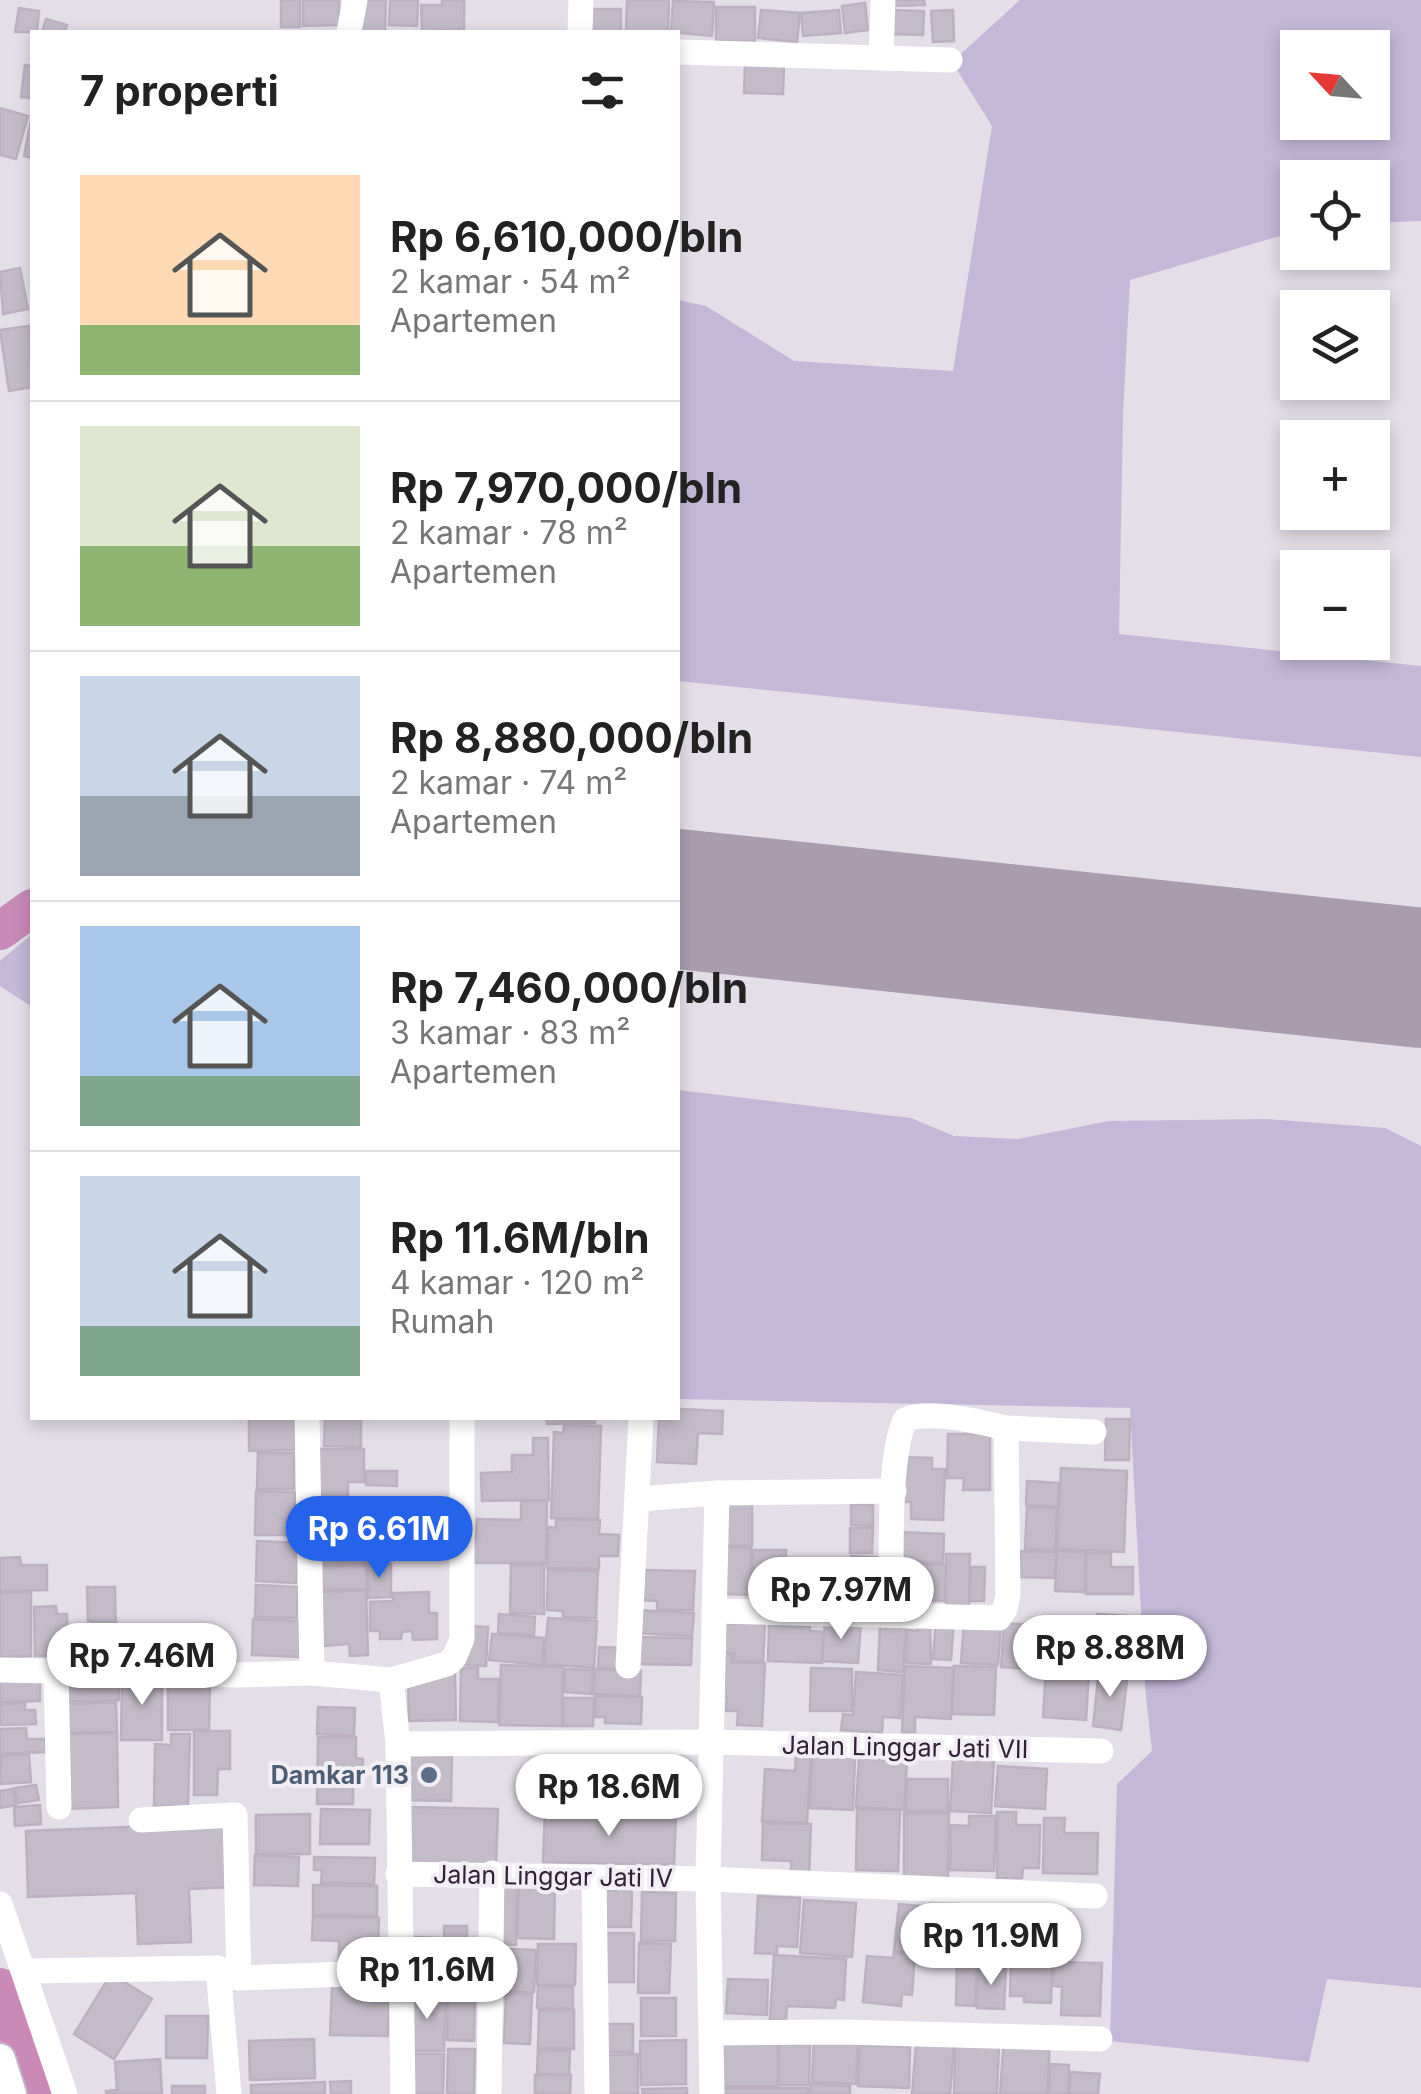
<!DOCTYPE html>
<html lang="id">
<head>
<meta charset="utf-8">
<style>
  :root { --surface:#fff; --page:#f6f6f6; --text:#222; --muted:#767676; --line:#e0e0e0; --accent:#2563eb }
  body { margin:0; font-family:Inter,sans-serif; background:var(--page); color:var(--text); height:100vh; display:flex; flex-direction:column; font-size:38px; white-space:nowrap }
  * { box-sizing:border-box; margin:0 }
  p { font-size:32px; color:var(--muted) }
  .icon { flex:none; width:55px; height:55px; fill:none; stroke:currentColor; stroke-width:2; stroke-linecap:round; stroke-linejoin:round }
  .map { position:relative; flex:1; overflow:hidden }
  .details { position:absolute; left:30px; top:30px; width:650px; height:1390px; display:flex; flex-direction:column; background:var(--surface); border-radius:0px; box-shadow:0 5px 15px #0003 }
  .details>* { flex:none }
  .needle { width:65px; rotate:296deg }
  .fabs { position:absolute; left:1280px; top:30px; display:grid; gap:20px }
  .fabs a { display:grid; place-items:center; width:110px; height:110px; border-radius:0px; background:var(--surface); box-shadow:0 5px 15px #0003; font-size:50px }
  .price { position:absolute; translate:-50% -85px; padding:0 22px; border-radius:35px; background:#fff; color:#222; font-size:32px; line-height:65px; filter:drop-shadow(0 2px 5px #0008) }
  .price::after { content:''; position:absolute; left:50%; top:60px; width:30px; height:22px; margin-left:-15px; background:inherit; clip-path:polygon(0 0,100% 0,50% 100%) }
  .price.selected { background:var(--accent); color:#fff }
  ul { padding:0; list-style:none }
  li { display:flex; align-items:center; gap:30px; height:250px; padding:0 50px }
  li+li { border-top:2px solid var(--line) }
  li span { display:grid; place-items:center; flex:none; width:280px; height:200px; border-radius:0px; color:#555 }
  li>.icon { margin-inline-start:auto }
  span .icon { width:120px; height:120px; fill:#fffc; stroke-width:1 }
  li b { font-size:42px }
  h2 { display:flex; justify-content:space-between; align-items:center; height:120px; padding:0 50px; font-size:42px }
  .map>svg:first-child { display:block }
  .green { fill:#c3b8d8; fill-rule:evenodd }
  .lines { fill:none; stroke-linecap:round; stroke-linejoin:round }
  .river { stroke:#c98aba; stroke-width:38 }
  .runway { stroke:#a99cad; stroke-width:140 }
  .building { fill:#c3bbc8; stroke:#bcb1c1; stroke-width:2.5 }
  .secondary-casing { stroke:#c1b2c7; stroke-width:34 }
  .street { stroke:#fff; stroke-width:25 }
  .secondary { stroke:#fff; stroke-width:30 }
  .service-dot { fill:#5c6f8a; stroke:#f2eef5; stroke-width:4 }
  .labels { text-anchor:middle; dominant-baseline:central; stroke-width:8; stroke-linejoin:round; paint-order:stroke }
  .street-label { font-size:25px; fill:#322136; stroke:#f2eef5 }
  .service-label { font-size:25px; font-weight:bold; fill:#4e5e75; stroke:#f2eef5; text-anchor:end }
</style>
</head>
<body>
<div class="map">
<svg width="1421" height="2094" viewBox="0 0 1421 2094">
  <rect width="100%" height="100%" fill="#e4dee8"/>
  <!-- green -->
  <g class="green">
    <path d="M1020 0H1421V221L1373 223 1372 178H1298L1297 231 1130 280 1123 414 1119 634 1421 666V757L678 681V300L706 306 794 361 953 371 992 126 952 62ZM1298 48H1372V122H1298Z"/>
    <path d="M32 934V1007L0 986V961Z"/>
    <path d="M678 1090 911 1118 954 1136 1018 1139 1109 1121 1267 1119 1385 1128 1421 1146V1988L1327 1979 1309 2062 1110 2041 1117 1784 1152 1751 1145 1687 1130 1408 678 1399Z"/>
  </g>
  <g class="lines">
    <!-- river -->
    <g class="river">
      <path d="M0 931 32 908"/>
      <path d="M0 1987 35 2094"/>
    </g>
    <!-- runway -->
    <path class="runway" d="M678 899 1421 978"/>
  </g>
  <!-- building -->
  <g class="building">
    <rect x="281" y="0" width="19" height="27"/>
    <path d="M303 0H339V25L303 26Z"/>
    <path d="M358 0H386L385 32H357Z"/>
    <path d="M390 0H418L417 26 389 25Z"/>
    <path d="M442 0H464V29L422 32 421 5H442Z"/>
    <path d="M627 0H669L668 32H626Z"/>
    <path d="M891 0H924L925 5 892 6Z"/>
    <path d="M673 1 714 2 712 36 671 32Z"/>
    <path d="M865 3 868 30 845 33 842 6Z"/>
    <rect x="716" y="7" width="39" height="34"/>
    <path d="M19 8 39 11 37 32H15Z"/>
    <rect x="591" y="9" width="30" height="23"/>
    <path d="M761 10 800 13 797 42 758 38Z"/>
    <path d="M839 10 841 33 803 36 801 13Z"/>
    <path d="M891 10 924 11 923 35 889 34Z"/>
    <path d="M953 10 954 41 933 42 931 11Z"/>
    <path d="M46 19 67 25 65 32H42Z"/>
    <path d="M25 65 32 66V98L21 97Z"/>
    <path d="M745 65 784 66 783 94 744 93Z"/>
    <path d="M0 108 28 116 16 159 0 155Z"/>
    <path d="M31 120H32V158L24 156Z"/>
    <path d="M20 268 28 309 3 314 0 272Z"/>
    <path d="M29 326 32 387 9 391 0 330Z"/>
    <path d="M678 1409 723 1411 722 1434 698 1433 696 1464 657 1462 659 1418H678Z"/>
    <path d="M249 1418H295V1450L249 1451Z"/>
    <path d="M325 1418H361V1447L324 1446Z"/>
    <path d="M547 1418H595V1423L547 1424Z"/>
    <path d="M1106 1419H1130L1129 1460H1105Z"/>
    <path d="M564 1425 601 1426 598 1519 551 1518 554 1432 563 1433Z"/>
    <path d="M948 1434H990V1490H963L964 1478H947Z"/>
    <path d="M533 1438H548L549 1500 482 1501 481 1473 512 1472V1455H533Z"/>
    <path d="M319 1449H364V1482H348V1496L318 1495Z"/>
    <path d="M258 1453H294V1489H257Z"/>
    <path d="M900 1457 932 1458V1469H945L943 1520 911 1519V1502H899Z"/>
    <path d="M1061 1468 1127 1471 1124 1552 1057 1549Z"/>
    <path d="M366 1471H397V1486L366 1485Z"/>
    <path d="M1027 1481 1059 1483 1058 1507 1026 1505Z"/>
    <path d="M256 1491 295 1492 294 1535H255Z"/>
    <path d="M721 1494 752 1495V1546H720Z"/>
    <path d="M365 1501 366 1540 319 1541 318 1502Z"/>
    <path d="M521 1501H547L546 1563H466V1540H476L477 1519 521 1520Z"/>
    <path d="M851 1504 873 1505V1526L851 1525Z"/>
    <path d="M1027 1507 1057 1508 1055 1550 1025 1549Z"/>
    <path d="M556 1519 600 1520 599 1534 619 1535 618 1556H599V1569L547 1568 548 1527 556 1528Z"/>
    <path d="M850 1528H873L872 1553H850Z"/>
    <path d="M899 1532 944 1534 943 1563 898 1561Z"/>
    <path d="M257 1541 299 1543 296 1583 256 1581Z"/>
    <path d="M365 1542 366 1564 319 1566V1543Z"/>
    <path d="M725 1547 751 1548V1595L724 1594Z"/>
    <path d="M753 1550H786L785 1598 752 1597Z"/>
    <path d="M1021 1551 1056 1552 1055 1578 1020 1577Z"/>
    <path d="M1057 1551 1086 1552 1085 1592 1055 1591Z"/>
    <path d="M1086 1553H1111V1567H1133V1594H1086Z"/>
    <path d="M946 1554H970L969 1605H946Z"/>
    <path d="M851 1556 885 1558 883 1603 849 1602Z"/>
    <path d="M20 1557 21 1565H47V1590L0 1591V1558Z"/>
    <path d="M898 1563 946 1565 945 1601 924 1600V1590L898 1589Z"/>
    <path d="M368 1564H391V1597L368 1598Z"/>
    <path d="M511 1564 544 1565V1614L510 1613Z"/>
    <path d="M366 1566 367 1589 320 1590 319 1568Z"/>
    <path d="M971 1567H985L984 1601H970Z"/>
    <path d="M548 1570 598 1571 596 1618 563 1617V1611L547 1610Z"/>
    <path d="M641 1570 695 1571 693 1610H657V1601L640 1600Z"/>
    <path d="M256 1585 298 1587 297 1618 255 1617Z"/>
    <path d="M87 1587H115L116 1640 94 1641V1621H88Z"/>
    <path d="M366 1590 368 1655 350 1656 349 1644 322 1646 320 1592Z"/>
    <path d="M31 1592V1656L0 1657V1593Z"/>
    <path d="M429 1592V1613H437V1639L413 1640 412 1631 402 1632 401 1639H380V1631H370V1602L393 1601V1593Z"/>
    <path d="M56 1606 57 1614H67L68 1655 35 1656 34 1607Z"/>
    <path d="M635 1610 694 1613 692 1636 634 1633Z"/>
    <path d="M499 1614 535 1617 534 1635 498 1633Z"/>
    <path d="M1097 1614 1128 1616 1125 1669 1093 1667Z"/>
    <path d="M548 1618 597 1621 594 1668 544 1664Z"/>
    <path d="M253 1619 301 1621 299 1657 252 1655Z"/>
    <path d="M936 1619 954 1620 951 1660 933 1659Z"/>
    <path d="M825 1621 861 1623 858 1663 822 1661Z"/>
    <path d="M918 1621H930L931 1664 906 1663 907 1630 917 1631Z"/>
    <path d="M964 1622 1001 1624 998 1665 961 1663Z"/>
    <path d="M1048 1622 1094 1625 1092 1669 1046 1666Z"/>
    <path d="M718 1623 765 1624 763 1662 734 1661V1653L717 1652Z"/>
    <path d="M880 1623 906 1624 903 1672 878 1670Z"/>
    <path d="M1004 1623 1046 1626 1043 1670 1001 1667Z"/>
    <path d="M769 1625 810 1627V1631L823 1632 822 1663 768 1661Z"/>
    <path d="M466 1626 488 1627 486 1666 464 1665Z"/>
    <path d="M492 1634 544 1638 542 1665 489 1660Z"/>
    <path d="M633 1637 692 1638 691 1665 633 1664Z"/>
    <path d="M599 1647 626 1648 625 1669 598 1668Z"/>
    <path d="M716 1653 732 1654V1662L765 1663 762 1726 737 1725 738 1711H726L727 1697H713Z"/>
    <path d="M501 1665 563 1667 562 1726 499 1725Z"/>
    <path d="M905 1666 953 1668 951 1719 915 1717V1732H902Z"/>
    <path d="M954 1666 996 1667 994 1715 952 1714Z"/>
    <path d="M461 1668H478V1679H499L498 1722 460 1721Z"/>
    <path d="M811 1668 852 1669V1711H810Z"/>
    <path d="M1046 1668 1089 1671 1086 1720 1043 1717Z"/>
    <path d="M565 1669 593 1670 592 1694 564 1692Z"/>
    <path d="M595 1669 641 1671 640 1696 594 1694Z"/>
    <path d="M1099 1670 1128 1673 1121 1730 1093 1726Z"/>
    <path d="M856 1672 903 1675 900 1718 883 1717 882 1733 841 1730 843 1714 853 1715Z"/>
    <path d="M455 1674 456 1720 409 1721 408 1676Z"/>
    <path d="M118 1676 119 1700 65 1702V1677Z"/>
    <path d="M122 1676 162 1677V1740H121Z"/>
    <path d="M40 1678V1701L0 1702V1679Z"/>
    <path d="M210 1680 209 1730H168V1681Z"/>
    <path d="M595 1696 642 1697 641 1724 605 1723V1717H595Z"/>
    <path d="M563 1698H594L593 1726H563Z"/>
    <path d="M116 1702 117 1732 65 1733 64 1704Z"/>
    <path d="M25 1703V1710H35L36 1724 0 1725V1704Z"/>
    <path d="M318 1707 355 1708 354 1736 317 1734Z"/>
    <path d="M26 1728 27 1739H45L46 1752 0 1754V1729Z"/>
    <path d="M194 1731H230V1769H218L217 1795H194Z"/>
    <path d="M117 1733 118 1807 63 1809 62 1734Z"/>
    <path d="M171 1734H190L188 1807 154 1806 155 1744 171 1745Z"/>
    <path d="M318 1737H356V1758L363 1759 362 1779H353V1804H317Z"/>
    <path d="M638 1748 657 1749V1761H689L687 1808 636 1807Z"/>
    <path d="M406 1749 452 1750 451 1801 405 1800Z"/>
    <path d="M548 1752 580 1753 579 1765 592 1766 590 1811 559 1810 560 1795 545 1794Z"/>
    <path d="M796 1752 811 1753 807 1823 762 1821 765 1769 795 1771Z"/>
    <path d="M29 1754 31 1782 0 1784 1 1756Z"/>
    <path d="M812 1755 855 1757 853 1810 810 1808Z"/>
    <path d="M859 1758 907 1761 904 1810 856 1807Z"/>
    <path d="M953 1759 994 1761 991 1813 950 1811Z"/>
    <path d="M998 1766 1047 1769 1045 1809 995 1806Z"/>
    <path d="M907 1779H948V1812L906 1811Z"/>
    <path d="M36 1785 39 1800 17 1803 15 1788Z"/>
    <path d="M13 1789 16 1805 0 1808V1791Z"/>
    <path d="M40 1805 41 1824 15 1826 14 1807Z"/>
    <path d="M407 1807 498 1809 496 1864 406 1862Z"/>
    <path d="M321 1809 370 1810 369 1844H320Z"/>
    <path d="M857 1809 900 1810 898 1871 856 1870Z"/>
    <path d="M545 1812 676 1816 674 1865 543 1862Z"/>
    <path d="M997 1812H1016V1825H1040L1039 1868H1023L1022 1878H997Z"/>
    <path d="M904 1813H949L948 1879H904Z"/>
    <path d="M310 1814V1854H256V1815Z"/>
    <path d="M969 1816H996L994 1871 950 1870 951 1825 969 1826Z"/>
    <path d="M1044 1818H1065L1064 1833H1098L1097 1874 1043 1873Z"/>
    <path d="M229 1823 231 1887 189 1889 191 1942 138 1944 136 1893 28 1897 26 1831Z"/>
    <path d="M763 1823 811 1824 809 1875 791 1874V1861L762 1860Z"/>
    <path d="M255 1855 299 1857 298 1886 254 1885Z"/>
    <path d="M314 1857 375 1858 374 1884 321 1883 322 1870H314Z"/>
    <path d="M519 1884 555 1885 554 1939 517 1938Z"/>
    <path d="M313 1885 377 1886V1916L313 1915Z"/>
    <path d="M497 1886H517L516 1945 495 1944Z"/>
    <path d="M600 1890H632L631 1927H599Z"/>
    <path d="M642 1892 676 1893 675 1941H641Z"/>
    <path d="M758 1896 800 1898 797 1947 777 1946V1954L755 1953Z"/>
    <path d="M804 1900 856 1903 852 1957 800 1953Z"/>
    <path d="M899 1904 941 1908 937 1955 894 1951Z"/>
    <path d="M957 1909 994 1911 991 1963 949 1961 951 1941H955Z"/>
    <path d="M996 1910 1048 1912 1046 1960 993 1957Z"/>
    <path d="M313 1916 379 1918 378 1946 357 1945 356 1960 339 1959V1941L312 1940Z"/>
    <rect x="444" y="1926" width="23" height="35"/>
    <rect x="601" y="1933" width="33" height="49"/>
    <path d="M415 1937 440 1938 439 1960H414Z"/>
    <path d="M639 1943 671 1944 669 1993H638Z"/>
    <path d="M538 1944H576L575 1985H537Z"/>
    <path d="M507 1949 536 1950 534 1992H506Z"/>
    <path d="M894 1953 915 1954 912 1995 902 1994 901 2006 863 2002 867 1956 893 1958Z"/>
    <path d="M774 1955 846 1959 844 2000 836 1999 835 2008 787 2006 786 2020 770 2019Z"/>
    <path d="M1011 1962 1052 1963 1051 2003 1024 2002V1996H1010Z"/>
    <path d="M1054 1962 1102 1963 1100 2016 1061 2015 1062 1987 1053 1986Z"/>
    <path d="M445 1963 474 1964 473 1991 445 1990Z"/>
    <path d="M957 1963 977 1964 975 2006 956 2005Z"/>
    <path d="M414 1964H442L441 1991H414Z"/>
    <path d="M979 1967 1006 1968 1004 2009 977 2008Z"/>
    <path d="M111 1974 152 1999 114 2059 74 2034Z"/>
    <path d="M728 1979 768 1980 767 2015 726 2013Z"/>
    <path d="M332 1985 389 1986 388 2036 330 2035Z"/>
    <path d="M538 1986 573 1987V2009L537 2008Z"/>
    <path d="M409 1992 446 1993 444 2051H408Z"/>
    <path d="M448 1993 475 1994 474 2041 447 2040Z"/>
    <path d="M506 1994H532L530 2044 504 2043Z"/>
    <rect x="641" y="1998" width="35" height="38"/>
    <path d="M539 2010H574V2049L538 2048Z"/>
    <path d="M166 2016H208L207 2058H166Z"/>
    <path d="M606 2024H633V2052H607Z"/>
    <rect x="721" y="2036" width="57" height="50"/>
    <path d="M814 2036 858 2037 856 2084 812 2082Z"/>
    <path d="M1004 2038 1050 2041 1047 2094H1000Z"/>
    <path d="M314 2039 315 2078 250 2080 249 2041Z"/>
    <path d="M686 2040V2084L641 2085 640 2041Z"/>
    <path d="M955 2042 999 2044 997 2094H954Z"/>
    <path d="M779 2044H810L809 2085H778Z"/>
    <path d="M916 2044 954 2046 950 2094H912Z"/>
    <path d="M860 2045 910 2047 909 2088 858 2086Z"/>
    <path d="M448 2049H475L474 2094H447Z"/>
    <path d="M538 2050 570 2051 569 2075 537 2074Z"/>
    <path d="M410 2054H444L443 2094H409Z"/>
    <path d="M638 2054V2094H606L605 2055Z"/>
    <path d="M160 2059 162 2094H106V2091L117 2090 115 2062Z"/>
    <path d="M1050 2064 1069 2065 1068 2094H1049Z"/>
    <path d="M1071 2072 1100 2074 1098 2094H1069Z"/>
    <path d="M535 2075H571L570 2094H535Z"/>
    <path d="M351 2081V2094H331L330 2082Z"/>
    <path d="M325 2082V2094H251V2085Z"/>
    <path d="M811 2084 850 2086V2094H810Z"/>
    <rect x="172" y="2086" width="33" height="8"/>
    <path d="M687 2088V2094H643L642 2089Z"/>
    <rect x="722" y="2088" width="86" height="6"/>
  </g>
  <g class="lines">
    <!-- secondary casing -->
    <g class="secondary-casing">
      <path id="secondary" d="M0 2059 11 2094"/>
    </g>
    <!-- street -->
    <g class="street">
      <path d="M349 32 355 0"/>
      <path d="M580 32 581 0"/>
      <path d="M678 52 950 60"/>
      <path d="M881 58 883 0"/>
      <path d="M307 1418 312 1673 391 1680 447 1664 454 1658 462 1639V1418"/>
      <path d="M638 1499 717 1493 894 1491"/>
      <path d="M714 1611 999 1618 1005 1609 1008 1595 1006 1428 1094 1432"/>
      <path d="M891 1614C892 1568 887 1458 905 1420 929 1409 980 1422 1006 1428"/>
      <path d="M628 1666 641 1418"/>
      <path d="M0 1670 236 1675 312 1673"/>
      <path d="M56 1670 59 1807"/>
      <path d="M391 1680 398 1744 403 2094"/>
      <path d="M398 1744 710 1742 1101 1751"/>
      <path d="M141 1820 235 1815 239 1978"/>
      <path d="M398 1874 708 1879 1095 1896"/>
      <path d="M594 1877 597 2094"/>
      <path d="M0 1904 65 2094"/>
      <path d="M218 1968 229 2094"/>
      <path d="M25 1971 218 1968 227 1976 239 1978 400 1972"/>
      <path d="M712 2033 844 2032 1100 2039"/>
      <path d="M489 2094 492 1873"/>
      <path d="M712 2094 708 1879 717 1493"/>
    </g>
    <!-- secondary -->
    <use href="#secondary" class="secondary"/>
  </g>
  <!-- markers -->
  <circle class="service-dot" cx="429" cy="1775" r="10"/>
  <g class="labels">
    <!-- street labels -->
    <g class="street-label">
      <text transform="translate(905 1747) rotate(1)">Jalan Linggar Jati VII</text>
      <text transform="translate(553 1876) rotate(1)">Jalan Linggar Jati IV</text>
    </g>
    <!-- service labels -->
    <g class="service-label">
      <text x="409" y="1775">Damkar 113</text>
    </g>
  </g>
</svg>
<div class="fabs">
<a><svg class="needle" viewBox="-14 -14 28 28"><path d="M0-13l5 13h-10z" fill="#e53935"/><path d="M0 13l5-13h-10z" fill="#767676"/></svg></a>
<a><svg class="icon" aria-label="locate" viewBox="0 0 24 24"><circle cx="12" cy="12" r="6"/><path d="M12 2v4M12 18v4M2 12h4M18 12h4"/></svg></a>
<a><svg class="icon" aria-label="layers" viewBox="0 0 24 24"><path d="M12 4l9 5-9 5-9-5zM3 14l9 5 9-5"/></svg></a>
<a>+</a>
<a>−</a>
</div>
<b class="price selected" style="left:379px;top:1581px">Rp 6.61M</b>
<b class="price" style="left:841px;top:1642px">Rp 7.97M</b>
<b class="price" style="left:1110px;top:1700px">Rp 8.88M</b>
<b class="price" style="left:142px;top:1708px">Rp 7.46M</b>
<b class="price" style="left:609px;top:1839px">Rp 18.6M</b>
<b class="price" style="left:991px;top:1988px">Rp 11.9M</b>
<b class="price" style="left:427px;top:2022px">Rp 11.6M</b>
<section class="details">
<h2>7 properti<svg class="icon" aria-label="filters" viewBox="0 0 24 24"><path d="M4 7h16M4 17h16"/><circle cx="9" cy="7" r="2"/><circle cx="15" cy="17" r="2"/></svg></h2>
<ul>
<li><span style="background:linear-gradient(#ffd9b3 75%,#8fb573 0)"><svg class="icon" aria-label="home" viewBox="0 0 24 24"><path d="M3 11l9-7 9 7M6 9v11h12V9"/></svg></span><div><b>Rp 6,610,000/bln</b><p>2 kamar · 54 m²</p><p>Apartemen</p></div></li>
<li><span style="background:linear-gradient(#dfe7d0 60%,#8fb573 0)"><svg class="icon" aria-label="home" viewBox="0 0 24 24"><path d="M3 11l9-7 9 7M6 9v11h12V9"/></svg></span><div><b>Rp 7,970,000/bln</b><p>2 kamar · 78 m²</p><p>Apartemen</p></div></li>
<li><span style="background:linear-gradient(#c9d6e8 60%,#9aa5b1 0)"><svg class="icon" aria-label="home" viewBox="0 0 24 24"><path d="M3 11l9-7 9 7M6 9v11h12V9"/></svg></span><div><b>Rp 8,880,000/bln</b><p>2 kamar · 74 m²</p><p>Apartemen</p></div></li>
<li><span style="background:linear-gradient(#a9c7e8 75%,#7fa58c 0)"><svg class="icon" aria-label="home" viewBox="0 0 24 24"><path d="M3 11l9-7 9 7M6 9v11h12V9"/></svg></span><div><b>Rp 7,460,000/bln</b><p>3 kamar · 83 m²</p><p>Apartemen</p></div></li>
<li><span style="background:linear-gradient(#c9d6e8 75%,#7fa58c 0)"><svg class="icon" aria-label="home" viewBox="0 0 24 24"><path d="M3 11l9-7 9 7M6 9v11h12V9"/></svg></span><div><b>Rp 11.6M/bln</b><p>4 kamar · 120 m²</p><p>Rumah</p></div></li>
</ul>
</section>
</div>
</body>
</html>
